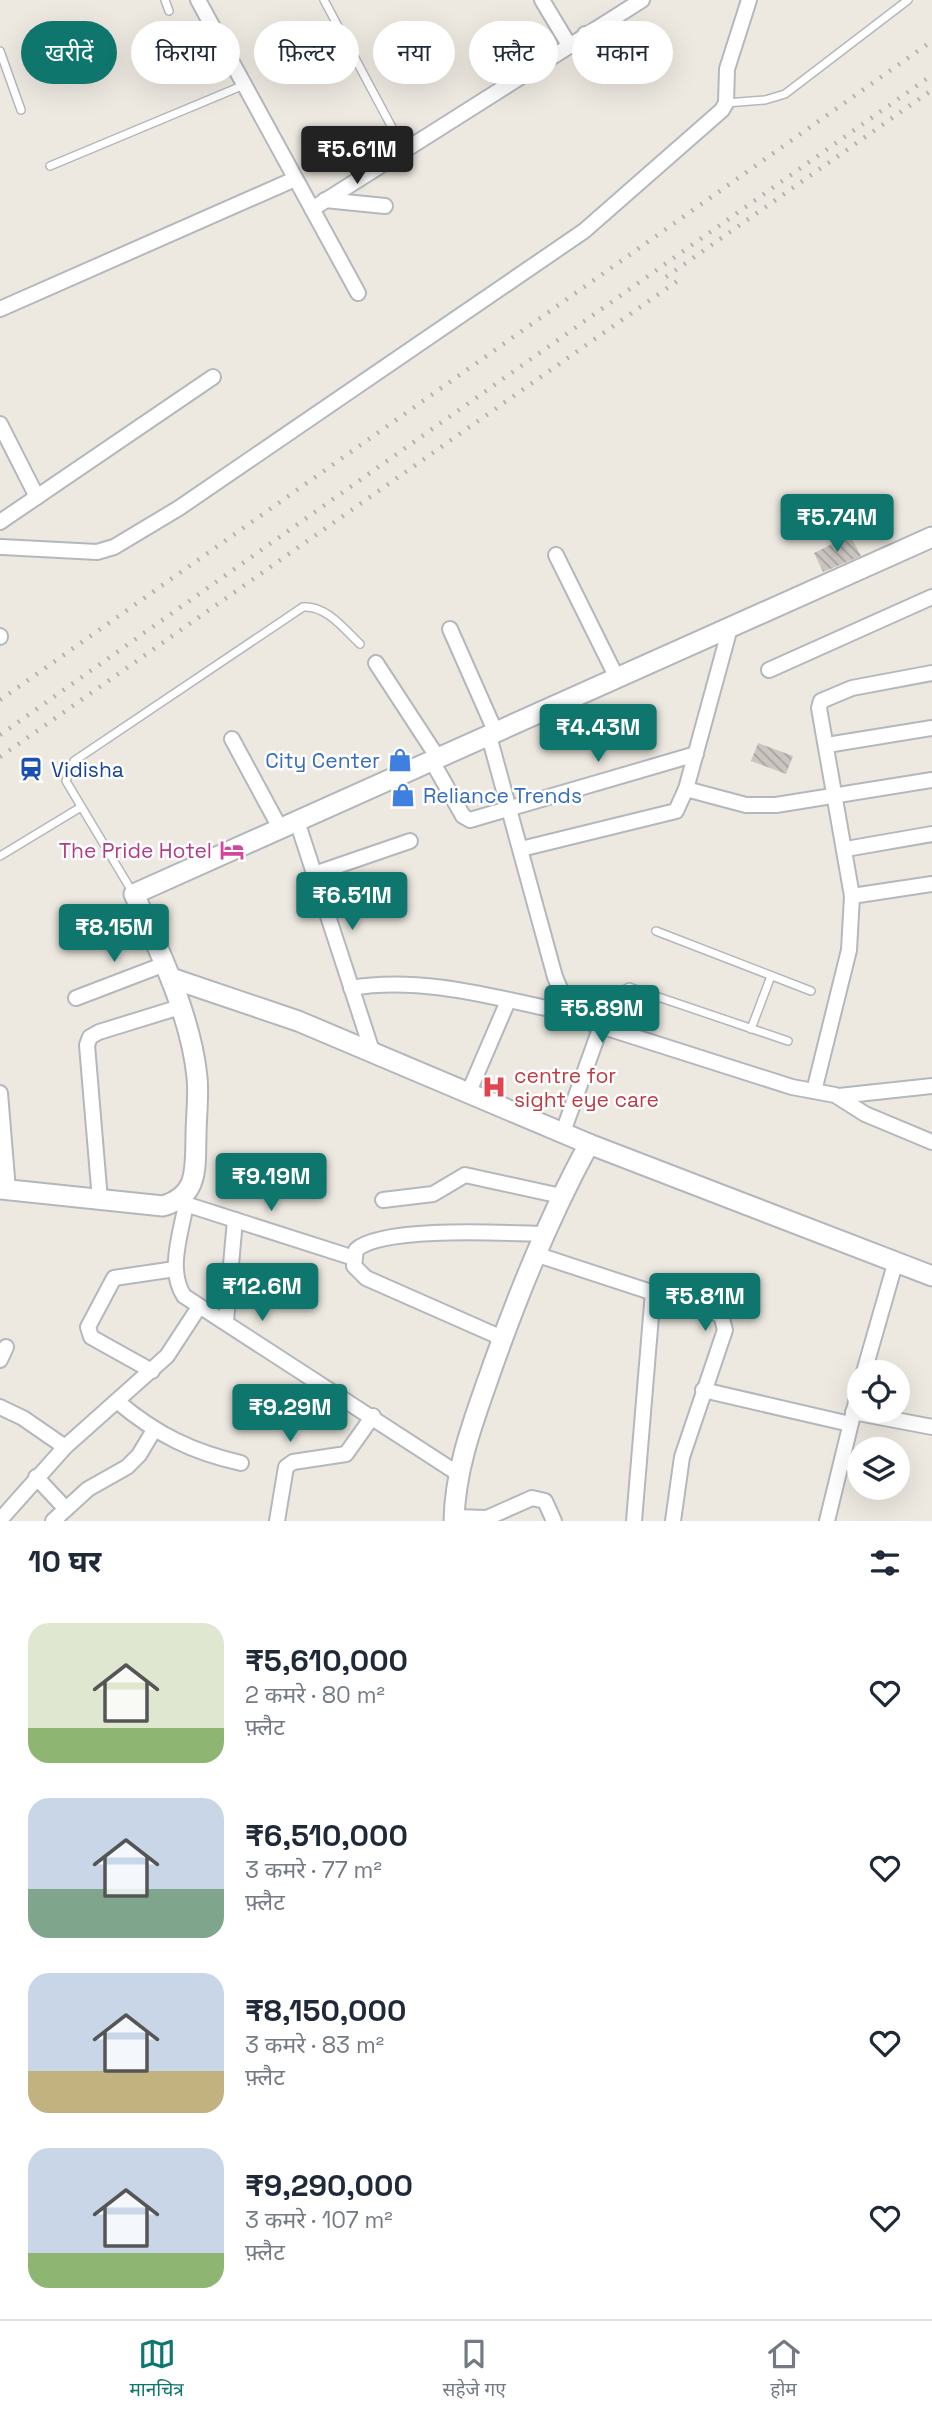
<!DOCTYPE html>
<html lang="hi">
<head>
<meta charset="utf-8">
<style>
  :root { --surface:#fff; --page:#f2f2f3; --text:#1f2937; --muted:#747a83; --line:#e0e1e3; --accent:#0f766e }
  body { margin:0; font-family:"Space Grotesk","Noto Sans Devanagari",sans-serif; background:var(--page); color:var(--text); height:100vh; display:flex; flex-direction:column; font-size:26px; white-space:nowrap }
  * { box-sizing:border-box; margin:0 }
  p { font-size:23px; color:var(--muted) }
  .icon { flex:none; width:38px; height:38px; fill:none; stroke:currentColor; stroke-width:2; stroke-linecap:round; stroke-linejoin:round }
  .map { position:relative; height:1521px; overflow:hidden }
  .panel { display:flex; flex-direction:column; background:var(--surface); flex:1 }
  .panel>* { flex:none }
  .banner { position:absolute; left:21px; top:21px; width:891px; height:63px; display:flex; gap:14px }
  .fabs { position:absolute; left:847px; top:1360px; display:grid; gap:14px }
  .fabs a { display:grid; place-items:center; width:63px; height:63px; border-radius:50%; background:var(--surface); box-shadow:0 7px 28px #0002; font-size:35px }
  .price { position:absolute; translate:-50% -60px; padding:0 16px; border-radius:7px; background:var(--accent); color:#fff; font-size:23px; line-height:46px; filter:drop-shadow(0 2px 4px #0008) }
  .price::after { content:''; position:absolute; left:50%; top:42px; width:21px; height:16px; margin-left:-10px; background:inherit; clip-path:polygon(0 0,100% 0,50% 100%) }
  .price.selected { background:#222; color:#fff }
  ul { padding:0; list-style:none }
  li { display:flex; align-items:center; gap:21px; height:175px; padding:0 28px }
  li span { display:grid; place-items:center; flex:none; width:196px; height:140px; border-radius:21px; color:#555 }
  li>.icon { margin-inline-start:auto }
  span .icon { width:84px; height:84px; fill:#fffc; stroke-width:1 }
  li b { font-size:30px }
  h2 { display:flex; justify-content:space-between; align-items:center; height:84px; padding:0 28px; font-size:30px }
  .tag { padding:0 24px; border-radius:32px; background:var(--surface); box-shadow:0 7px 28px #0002; font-size:24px; line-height:63px }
  .tag.selected { background:var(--accent); color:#fff }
  .menu { display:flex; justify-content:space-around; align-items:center; height:98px; border-top:2px solid var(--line); background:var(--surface); font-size:19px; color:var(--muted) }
  .menu a { display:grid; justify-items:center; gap:4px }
  .menu .selected { color:var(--accent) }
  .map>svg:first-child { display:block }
  .building { fill:url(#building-back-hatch) }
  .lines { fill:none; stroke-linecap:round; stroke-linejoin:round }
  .lane-casing { stroke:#b4b8bc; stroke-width:10 }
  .street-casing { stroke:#b4b8bc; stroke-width:18 }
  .secondary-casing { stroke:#b3b7bc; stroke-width:23 }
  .lane { stroke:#fff; stroke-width:7 }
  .street { stroke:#fff; stroke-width:14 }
  .secondary { stroke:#fff; stroke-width:19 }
  .rail { stroke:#b2b3b3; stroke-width:4.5; stroke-dasharray:2 9; stroke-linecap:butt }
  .labels { text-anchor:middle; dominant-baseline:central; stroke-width:5; stroke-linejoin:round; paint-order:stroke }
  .shop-label { font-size:21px; fill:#366cbe; stroke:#fff; text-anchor:end }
  .transit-label { font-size:21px; fill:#164399; stroke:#fff; text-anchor:start }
  .hotel-label { font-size:21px; fill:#b23c85; stroke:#fff; text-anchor:end }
  .health-label { font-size:21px; fill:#be3a42; stroke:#fff; text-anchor:start }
</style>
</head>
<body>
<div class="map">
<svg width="932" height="1521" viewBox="0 0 932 1521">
  <defs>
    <pattern id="building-back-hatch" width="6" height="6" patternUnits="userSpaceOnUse" patternTransform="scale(1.75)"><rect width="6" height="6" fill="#cac5c0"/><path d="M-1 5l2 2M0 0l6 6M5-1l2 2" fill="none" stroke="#a7a39f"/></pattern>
  </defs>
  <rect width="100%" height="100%" fill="#ede9e1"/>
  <!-- building -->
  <g class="building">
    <path d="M850 535 861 556 823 572 814 553Z"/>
    <path d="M758 743 793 756 786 774 751 761Z"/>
  </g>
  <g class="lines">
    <!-- lane casing -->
    <g class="lane-casing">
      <g id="lane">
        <path d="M165 0 169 11"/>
        <path d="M324 0 404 150"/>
        <path d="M0 51 21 110"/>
        <path d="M726 103 765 100 785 94 908 0"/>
        <path d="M50 166 244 85"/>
        <path d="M0 856 81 807"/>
        <path d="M133 893 66 781 74 761 303 607C326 605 344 629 360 644"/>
        <path d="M656 931 811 991"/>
        <path d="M601 1026 619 993 629 987 788 1041"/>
        <path d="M751 1029 771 976"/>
      </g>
    </g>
    <!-- street casing -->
    <g class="street-casing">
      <g id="street">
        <path d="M198 0 358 293"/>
        <path d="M542 0 569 45"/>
        <path d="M585 64V34"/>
        <path d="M325 200 385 206"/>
        <path d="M312 209 642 0"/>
        <path d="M0 309 295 179"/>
        <path d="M0 424 37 497"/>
        <path d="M0 522 213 377"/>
        <path d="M2 547 97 552 114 547 179 508 584 231 722 110 726 103 727 69 749 0"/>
        <path d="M556 555 617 678"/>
        <path d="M450 629 496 733"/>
        <path d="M0 636V637"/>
        <path d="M376 663 438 758"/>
        <path d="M769 670 932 597"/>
        <path d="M489 736 555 977C564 999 570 1012 591 1023L792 1087 835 1095 865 1114 932 1142"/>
        <path d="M232 739 280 828"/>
        <path d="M827 745 932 728"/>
        <path d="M432 761 463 816 470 820 696 754"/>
        <path d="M686 789 746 805H776L932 780"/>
        <path d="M297 821 373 1054"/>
        <path d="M521 849 676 811 686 789 730 628"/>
        <path d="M846 849 932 834"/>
        <path d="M314 874 410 841"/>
        <path d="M852 896 932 884"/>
        <path d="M351 988C424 975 503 1000 574 1014"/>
        <path d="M76 998 165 964"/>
        <path d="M814 1091 849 950 852 896 819 708 821 701 852 688 932 673"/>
        <path d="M0 1093 8 1190"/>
        <path d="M468 1094 508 1001"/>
        <path d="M839 1096 932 1086"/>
        <path d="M563 1132 601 1026"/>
        <path d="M100 1200 87 1045 90 1037 99 1032 180 1007"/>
        <path d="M383 1200 433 1194 465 1175 561 1196"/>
        <path d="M179 1202 354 1258"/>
        <path d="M186 1204C181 1233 167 1270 184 1296L457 1473"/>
        <path d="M535 1254 721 1315 725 1330 682 1457 673 1521"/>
        <path d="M226 1321 235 1220"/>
        <path d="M502 1338 366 1278 354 1266 356 1250C381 1226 506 1233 543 1234"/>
        <path d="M0 1360 6 1347"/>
        <path d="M152 1371 91 1337 88 1327 114 1278 175 1269"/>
        <path d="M864 1372 895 1264"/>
        <path d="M703 1390 850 1424"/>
        <path d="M118 1402C156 1434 192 1452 241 1463"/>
        <path d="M0 1407 23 1418 65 1447"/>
        <path d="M853 1412 932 1427"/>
        <path d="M36 1477 66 1509"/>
        <path d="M454 1517 487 1518 532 1498 545 1501 554 1521"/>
        <path d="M0 1520 65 1447 167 1356 199 1307"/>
        <path d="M53 1521 88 1489 127 1467 139 1455 154 1430"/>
        <path d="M277 1521 286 1467 293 1462 346 1454 373 1416"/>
        <path d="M634 1521 653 1292"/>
        <path d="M827 1521 859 1390"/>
      </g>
    </g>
    <!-- secondary casing -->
    <g class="secondary-casing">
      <g id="secondary">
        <path d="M171 978 298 1021 589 1144 932 1276"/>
        <path d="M0 1189 163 1206C199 1195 195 1169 196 1136 196 1117 199 1096 197 1077 191 1016 159 950 134 894L932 537"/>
        <path d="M454 1521C455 1466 475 1417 493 1365 520 1289 550 1215 589 1144"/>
      </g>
    </g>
    <!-- lane -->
    <use href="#lane" class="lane"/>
    <!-- street -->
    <use href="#street" class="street"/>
    <!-- secondary -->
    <use href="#secondary" class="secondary"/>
    <!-- rail -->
    <g class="rail">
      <path d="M666 277 932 90"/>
      <path d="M0 700 932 41"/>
      <path d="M0 735 932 75"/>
      <path d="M0 757 683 277"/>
    </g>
  </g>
  <!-- icons -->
  <defs>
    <g id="shop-bare" transform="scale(1.89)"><path d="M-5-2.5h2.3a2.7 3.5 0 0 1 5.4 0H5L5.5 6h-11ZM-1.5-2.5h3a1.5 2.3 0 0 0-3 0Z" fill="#3f7fe0" stroke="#fff" stroke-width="2.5" paint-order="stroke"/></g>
    <g id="station-bare" transform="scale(1.89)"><path d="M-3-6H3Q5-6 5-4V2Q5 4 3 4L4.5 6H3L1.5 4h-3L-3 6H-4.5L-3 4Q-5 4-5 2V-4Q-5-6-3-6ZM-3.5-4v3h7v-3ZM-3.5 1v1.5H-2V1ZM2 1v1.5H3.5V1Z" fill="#1a4fb4" stroke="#fff" stroke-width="2.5" paint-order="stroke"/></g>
    <g id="hotel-bare" transform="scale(1.89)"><path d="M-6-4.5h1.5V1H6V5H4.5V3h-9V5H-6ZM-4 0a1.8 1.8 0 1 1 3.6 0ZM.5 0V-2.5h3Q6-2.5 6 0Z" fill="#d1479c" stroke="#fff" stroke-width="2.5" paint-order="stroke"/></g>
    <g id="hospital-bare" transform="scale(1.89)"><path d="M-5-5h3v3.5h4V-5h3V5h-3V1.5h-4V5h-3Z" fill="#e0444e" stroke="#fff" stroke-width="2.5" paint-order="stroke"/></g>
  </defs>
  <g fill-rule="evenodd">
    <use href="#shop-bare" x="400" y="760"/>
    <use href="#station-bare" x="31" y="769"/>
    <use href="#shop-bare" x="403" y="795"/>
    <use href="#hotel-bare" x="232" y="850"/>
    <use href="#hospital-bare" x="494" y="1087"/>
  </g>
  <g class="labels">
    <!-- shop labels -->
    <g class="shop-label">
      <text x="380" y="760">City Center</text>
      <text x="423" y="795" text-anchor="start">Reliance Trends</text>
    </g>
    <!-- transit labels -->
    <g class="transit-label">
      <text x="51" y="769">Vidisha</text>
    </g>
    <!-- hotel labels -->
    <g class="hotel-label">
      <text x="212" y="850">The Pride Hotel</text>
    </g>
    <!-- health labels -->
    <g class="health-label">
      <text x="514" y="1075">centre for<tspan x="514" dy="24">sight eye care</tspan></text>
    </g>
  </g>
</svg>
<div class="fabs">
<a><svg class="icon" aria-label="locate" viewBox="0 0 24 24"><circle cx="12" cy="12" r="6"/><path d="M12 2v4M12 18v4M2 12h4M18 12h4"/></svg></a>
<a><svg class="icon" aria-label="layers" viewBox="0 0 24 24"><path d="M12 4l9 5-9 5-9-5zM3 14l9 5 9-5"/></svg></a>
</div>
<b class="price selected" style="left:357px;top:186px">₹5.61M</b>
<b class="price" style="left:837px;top:554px">₹5.74M</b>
<b class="price" style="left:598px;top:764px">₹4.43M</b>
<b class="price" style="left:352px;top:932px">₹6.51M</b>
<b class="price" style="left:114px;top:964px">₹8.15M</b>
<b class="price" style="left:602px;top:1045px">₹5.89M</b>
<b class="price" style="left:271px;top:1213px">₹9.19M</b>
<b class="price" style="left:262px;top:1323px">₹12.6M</b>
<b class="price" style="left:705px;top:1333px">₹5.81M</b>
<b class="price" style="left:290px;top:1444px">₹9.29M</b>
<div class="banner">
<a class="tag selected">खरीदें</a>
<a class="tag">किराया</a>
<a class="tag">फ़िल्टर</a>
<a class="tag">नया</a>
<a class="tag">फ़्लैट</a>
<a class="tag">मकान</a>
</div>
</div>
<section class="panel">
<h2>10 घर<svg class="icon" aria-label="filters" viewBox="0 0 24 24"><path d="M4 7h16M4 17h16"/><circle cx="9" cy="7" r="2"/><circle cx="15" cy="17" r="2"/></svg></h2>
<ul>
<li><span style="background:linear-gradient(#dfe7d0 75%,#8fb573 0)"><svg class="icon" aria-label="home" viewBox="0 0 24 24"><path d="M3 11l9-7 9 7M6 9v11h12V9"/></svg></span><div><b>₹5,610,000</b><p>2 कमरे · 80 m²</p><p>फ़्लैट</p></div><svg class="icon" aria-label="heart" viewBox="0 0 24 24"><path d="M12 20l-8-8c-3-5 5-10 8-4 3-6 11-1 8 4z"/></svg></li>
<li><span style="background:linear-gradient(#c9d6e8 65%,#7fa58c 0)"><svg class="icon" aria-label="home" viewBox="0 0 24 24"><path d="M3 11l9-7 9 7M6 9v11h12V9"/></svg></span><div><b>₹6,510,000</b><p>3 कमरे · 77 m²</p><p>फ़्लैट</p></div><svg class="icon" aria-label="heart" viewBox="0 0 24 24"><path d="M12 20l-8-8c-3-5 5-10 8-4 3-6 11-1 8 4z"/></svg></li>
<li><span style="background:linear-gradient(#c9d6e8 70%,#c2b280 0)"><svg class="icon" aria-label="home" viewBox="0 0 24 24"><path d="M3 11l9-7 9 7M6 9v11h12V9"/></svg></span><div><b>₹8,150,000</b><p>3 कमरे · 83 m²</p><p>फ़्लैट</p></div><svg class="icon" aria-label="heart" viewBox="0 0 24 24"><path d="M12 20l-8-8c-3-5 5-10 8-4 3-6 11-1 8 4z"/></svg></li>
<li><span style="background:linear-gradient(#c9d6e8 75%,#8fb573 0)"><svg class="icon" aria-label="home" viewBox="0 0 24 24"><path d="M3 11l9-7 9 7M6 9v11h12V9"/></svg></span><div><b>₹9,290,000</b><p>3 कमरे · 107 m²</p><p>फ़्लैट</p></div><svg class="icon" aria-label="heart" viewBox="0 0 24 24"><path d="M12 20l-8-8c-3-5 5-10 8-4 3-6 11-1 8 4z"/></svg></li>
</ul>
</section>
<nav class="menu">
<a class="selected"><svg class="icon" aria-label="map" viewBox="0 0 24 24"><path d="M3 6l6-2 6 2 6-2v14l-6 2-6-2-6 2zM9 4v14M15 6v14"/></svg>मानचित्र</a>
<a><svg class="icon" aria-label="saved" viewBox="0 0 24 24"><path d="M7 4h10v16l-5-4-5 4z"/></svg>सहेजे गए</a>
<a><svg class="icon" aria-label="home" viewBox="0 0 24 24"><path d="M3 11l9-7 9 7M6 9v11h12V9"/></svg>होम</a>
</nav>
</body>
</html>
